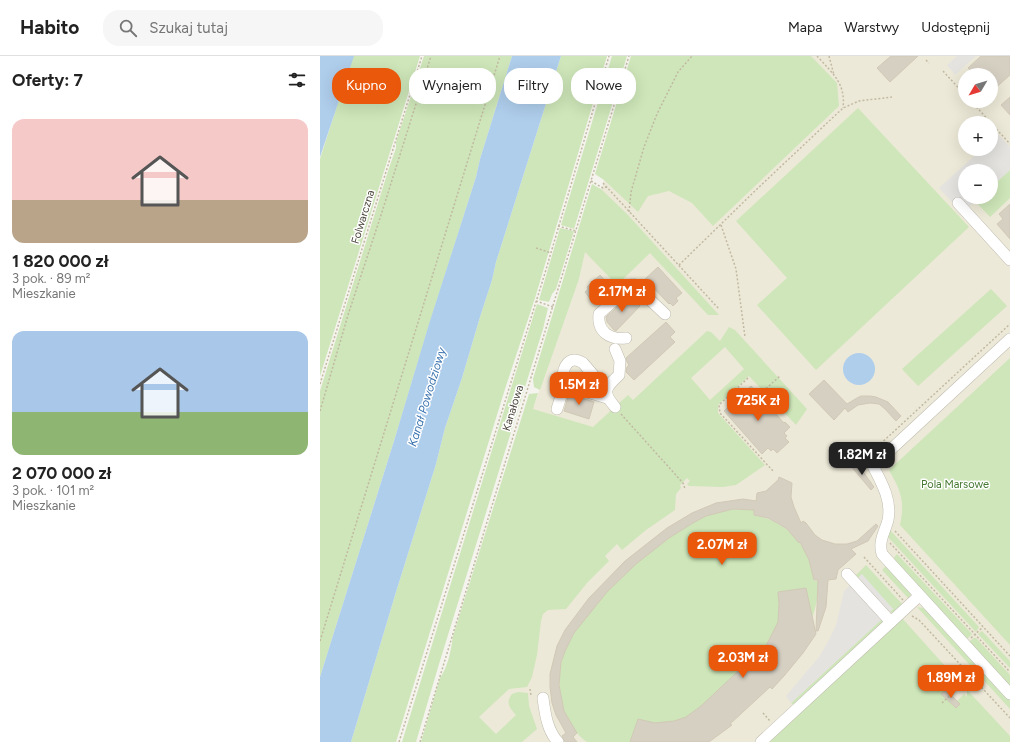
<!DOCTYPE html>
<html lang="pl">
<head>
<meta charset="utf-8">
<style>
  :root { --surface:#fff; --page:#f6f6f6; --text:#222; --muted:#767676; --line:#e0e0e0; --accent:#ea580c }
  body { margin:0; font-family:Figtree,sans-serif; background:var(--page); color:var(--text); height:100vh; display:flex; flex-direction:column; font-size:15px; white-space:nowrap }
  * { box-sizing:border-box; margin:0 }
  p { font-size:13px; color:var(--muted) }
  .icon { flex:none; width:22px; height:22px; fill:none; stroke:currentColor; stroke-width:2; stroke-linecap:round; stroke-linejoin:round }
  .map { position:relative; flex:1; overflow:hidden }
  .details { display:flex; flex-direction:column; background:var(--surface); width:320px }
  .details>* { flex:none }
  .top-card { position:absolute; left:12px; top:12px; width:380px; height:36px; display:flex; gap:8px }
  .needle { width:26px; rotate:232deg }
  .controls { position:absolute; left:638px; top:12px; display:grid; gap:8px }
  .controls a { display:grid; place-items:center; width:40px; height:40px; border-radius:50%; background:var(--surface); box-shadow:0 4px 16px #0002; font-size:20px }
  .price { position:absolute; translate:-50% -34px; padding:0 9px; border-radius:8px; background:var(--accent); color:#fff; font-size:13px; line-height:26px; filter:drop-shadow(0 1px 2px #0008) }
  .price::after { content:''; position:absolute; left:50%; top:24px; width:12px; height:9px; margin-left:-6px; background:inherit; clip-path:polygon(0 0,100% 0,50% 100%) }
  .price.current { background:#222; color:#fff }
  ul { padding:0; list-style:none }
  li { display:grid; align-content:center; gap:8px; height:212px; padding:0 12px }
  li span { display:grid; place-items:center; height:124px; border-radius:12px; color:#555 }
  li>.icon { margin-inline-start:auto }
  span .icon { width:72px; height:72px; fill:#fffc; stroke-width:1 }
  li b { font-size:17px }
  h2 { display:flex; justify-content:space-between; align-items:center; height:48px; padding:0 12px; font-size:17px }
  .chip { padding:0 14px; border-radius:16px; background:var(--surface); box-shadow:0 4px 16px #0002; font-size:14px; line-height:36px }
  .chip.current { background:var(--accent); color:#fff }
  header { display:flex; align-items:center; gap:24px; box-sizing:border-box; height:56px; padding:0 20px; background:var(--surface); border-bottom:1px solid var(--line) }
  header strong { font-size:19px }
  nav { display:flex; gap:22px; margin-inline-start:auto; font-size:14px }
  .search { width:280px; height:36px; background:var(--page); display:flex; align-items:center; gap:10px; box-sizing:border-box; padding:0 14px; border-radius:16px; color:var(--muted); font-size:15px }
  main { display:flex; flex:1; min-height:0 }
  .map>svg:first-child { display:block }
  .education { fill:#ede9d8; fill-rule:evenodd }
  .green { fill:#cee6b9; fill-rule:evenodd }
  .parking { fill:#e5e3e0 }
  .water { fill:#afceec }
  .building { fill:#d6d0c3; stroke:#d1c9b6 }
  .lines { fill:none; stroke-linecap:round; stroke-linejoin:round }
  .minor-casing { stroke:#c0bcb0; stroke-width:12 }
  .path { stroke:#c1b9a2; stroke-width:1.5; stroke-dasharray:2 2; stroke-linecap:butt }
  .minor { stroke:#fff; stroke-width:11 }
  .labels { text-anchor:middle; dominant-baseline:central; stroke-width:3; stroke-linejoin:round; paint-order:stroke }
  .street-label { font-size:11px; fill:#4a453a; stroke:#fff }
  .park-label { font-size:11px; fill:#457831; stroke:#fff }
  .water-label { font-size:12px; font-style:italic; fill:#3a73af; stroke:#fff }
</style>
</head>
<body>
<header>
<strong>Habito</strong>
<div class="search"><svg class="icon" aria-label="search" viewBox="0 0 24 24"><circle cx="10" cy="10" r="6"/><path d="M15 15l6 6"/></svg>Szukaj tutaj</div>
<nav><a>Mapa</a><a>Warstwy</a><a>Udostępnij</a></nav>
</header>
<main>
<section class="details">
<h2>Oferty: 7<svg class="icon" aria-label="filters" viewBox="0 0 24 24"><path d="M4 7h16M4 17h16"/><circle cx="9" cy="7" r="2"/><circle cx="15" cy="17" r="2"/></svg></h2>
<ul>
<li><span style="background:linear-gradient(#f6c9c9 65%,#b9a48a 0)"><svg class="icon" aria-label="home" viewBox="0 0 24 24"><path d="M3 11l9-7 9 7M6 9v11h12V9"/></svg></span><div><b>1 820 000 zł</b><p>3 pok. · 89 m²</p><p>Mieszkanie</p></div></li>
<li><span style="background:linear-gradient(#a9c7e8 65%,#8fb573 0)"><svg class="icon" aria-label="home" viewBox="0 0 24 24"><path d="M3 11l9-7 9 7M6 9v11h12V9"/></svg></span><div><b>2 070 000 zł</b><p>3 pok. · 101 m²</p><p>Mieszkanie</p></div></li>
</ul>
</section>
<div class="map">
<svg width="690" height="686" viewBox="0 0 690 686">
  <rect width="100%" height="100%" fill="#f5f3ed"/>
  <!-- education -->
  <path class="education" d="M322 0H690V686H111L207 369 259 223 267 184 284 124ZM645 19H671V45H645ZM645 67H671V93H645ZM645 115H671V141H645Z"/>
  <!-- green -->
  <g class="green">
    <path d="M33 0H100L0 320V103Z"/>
    <path d="M104 0H192L160 103 156 121 109 269 74 385 0 621V335L68 115 76 92V86Z"/>
    <path d="M241 0H287L215 242 185 333 76 686H31L76 536 116 408 125 372 142 322 160 261 172 224 176 206Z"/>
    <path d="M292 0H307L254 173 241 169Z"/>
    <path d="M311 0H491L517 27 519 50 393 170 372 147 349 135 328 140 318 156 284 124 275 118Z"/>
    <path d="M538 52 649 171 496 314 437 249 467 222 416 165Z"/>
    <path d="M690 114V142L670 161 655 145 660 141H671V131Z"/>
    <path d="M272 128 281 133 307 158 399 259H388L330 197 297 229 265 196 259 223 220 334 214 331 213 323Z"/>
    <path d="M240 172 254 175 236 233 232 238 229 246 219 244Z"/>
    <path d="M671 233 687 250 598 330 582 313Z"/>
    <path d="M217 248 228 252 223 273 119 608 96 686H82Z"/>
    <path d="M409 271 415 274 487 353 476 369 429 320 398 349V357L445 409 416 429 403 431 369 430 367 428 370 425 367 422 360 429 361 432 356 438 355 454 326 474 302 494 297 488 285 500 289 505 267 527 246 553 228 554 223 558 221 565 217 599 212 621 207 631 189 633 159 661 176 678 196 659C190 652 185 647 192 638L198 636 208 637 209 650 217 673 202 686H101L120 622C128 611 131 594 133 580L209 338 218 337 213 353 273 371 308 339 313 344 387 275 391 276 400 285ZM405 291 424 313 390 344 371 322Z"/>
    <path d="M690 302V589L580 469C585 445 581 435 569 414Z"/>
    <path d="M415 453 435 454 434 459C468 466 490 490 494 525H498C499 543 494 560 486 576L372 686H267C255 678 246 663 242 649 238 631 238 609 246 592 266 548 341 480 385 460 395 456 405 455 415 453Z"/>
    <path d="M569 473 659 571 656 576 568 481 567 478Z"/>
    <path d="M577 498 652 578 647 583 573 503Z"/>
    <path d="M546 509 583 549 574 557 569 556 573 553 542 519 535 525 533 522Z"/>
    <path d="M567 509 591 537 589 543 562 514Z"/>
    <path d="M597 551 604 552 690 643V653Z"/>
    <path d="M581 561 634 620 630 623 633 627 626 634 637 645 644 638 647 641V634L650 637 690 680V686H446Z"/>
    <path d="M563 562 565 564 475 650 471 647Z"/>
    <path d="M662 575 690 605V612L658 578Z"/>
    <path d="M654 582H656L690 619V632L649 586Z"/>
  </g>
  <!-- parking -->
  <g class="parking">
    <path d="M637 0H656L635 19 627 9Z"/>
    <path d="M678 78 690 91V114L671 131V115H645V141H660L642 157 619 132 662 93H671V85Z"/>
    <path d="M542 518 573 553 471 647 466 640 499 601 509 584 516 569 524 535Z"/>
  </g>
  <!-- water -->
  <g class="water">
    <path d="M0 0H34L0 101Z"/>
    <path d="M192 0H241L176 206 172 224 160 261 142 322 125 372 116 408 76 536 31 686H0V621L74 385 109 268 156 121 160 103Z"/>
    <circle cx="539" cy="313" r="16"/>
  </g>
  <!-- building -->
  <g class="building">
    <path d="M571 0H598L570 26 557 12Z"/>
    <path d="M661 0H690V19L671 36V19H655L648 12Z"/>
    <path d="M690 41V59L681 49Z"/>
    <path d="M690 148V183L677 168 683 163 679 158Z"/>
    <path d="M338 211 362 237 356 242 358 245 353 250 350 247 349 248 325 223Z"/>
    <path d="M280 219 289 229 272 245 265 236 268 233 267 231Z"/>
    <path d="M310 240 320 250 296 275 294 274 287 266 286 261Z"/>
    <path d="M346 266 355 276 350 281 355 286 314 324 306 316 307 311 309 309 307 306 306 302Z"/>
    <path d="M504 324 527 348 537 342 541 340H550L556 341 568 346 581 360 576 365 565 353 559 348 550 347 538 349 528 356 525 352 514 364 489 338Z"/>
    <path d="M431 330 464 367 465 366 470 371 464 377 467 380 465 382 469 386 457 397 453 393 451 395 448 392 442 398 404 355Z"/>
    <path d="M249 338 274 346 269 363 244 355Z"/>
    <path d="M531 406 544 417 554 431 551 434 529 408Z"/>
    <path d="M459 421 472 427 471 441 474 451 481 467 483 465 486 467 495 479 502 484 515 488H527L537 485 556 468 558 470 548 485 531 493 536 498 518 514 516 523 508 524 506 551 498 575H496L498 524H494L489 504 480 486 479 487 467 473 459 468 448 462 434 459V454L413 453 386 460 373 467 349 482 316 508 287 536 254 577 246 593 241 606 239 629 244 655 257 677 253 681 257 686H245L242 680 246 677 236 659 232 647 230 631V618L237 590 245 574 269 542 305 505 347 472 372 457 396 447 423 443 436 445 437 437 446 435 458 424Z"/>
    <path d="M486 532 496 578 483 597 464 620 452 633 450 631 410 668 412 669 389 686H310L318 663 335 667 354 665 366 661 381 650 447 588 458 566 459 548 458 536Z"/>
    <path d="M626 634 640 648 636 652 621 638Z"/>
  </g>
  <g class="lines">
    <!-- minor casing -->
    <g class="minor-casing">
      <g id="minor">
        <path d="M638 147 690 204"/>
        <path d="M306 282C290 284 277 276 279 258L313 228 345 258"/>
        <path d="M690 283 553 410C562 427 572 445 568 464 565 476 558 485 562 498L690 638"/>
        <path d="M295 293 300 305 299 319C285 332 282 336 295 351"/>
        <path d="M244 329 287 342"/>
        <path d="M237 353C239 346 242 339 243 331 244 327 242 323 243 318 245 306 252 300 263 307L286 334"/>
        <path d="M527 518 571 566"/>
        <path d="M223 642C225 657 227 674 238 686"/>
        <path d="M441 686 599 540"/>
      </g>
    </g>
    <!-- path -->
    <g class="path">
      <path d="M497 0C512 17 526 27 523 52"/>
      <path d="M509 0 514 19"/>
      <path d="M606 4 609 7"/>
      <path d="M623 15 645 39"/>
      <path d="M651 45 671 67"/>
      <path d="M671 67 690 88"/>
      <path d="M271 125 283 132 287 131"/>
      <path d="M283 127 399 253"/>
      <path d="M309 156 311 136 324 91 337 58 358 16 372 0"/>
      <path d="M401 169 416 213 425 281"/>
      <path d="M238 170 256 175"/>
      <path d="M216 192 231 197"/>
      <path d="M359 209 438 132 523 52 539 45 572 41"/>
      <path d="M216 245 233 251"/>
      <path d="M428 322 399 349 400 357 453 415"/>
      <path d="M0 328 102 0"/>
      <path d="M412 336 418 342"/>
      <path d="M440 338 460 320"/>
      <path d="M0 355 28 259 62 156 111 0"/>
      <path d="M301 358 363 427 365 433"/>
      <path d="M543 404 690 268"/>
      <path d="M575 475 690 600"/>
      <path d="M570 487 690 616"/>
      <path d="M544 501 583 544"/>
      <path d="M592 560 599 564 690 662"/>
      <path d="M651 582 663 571"/>
      <path d="M0 585 180 0"/>
      <path d="M210 633 211 640"/>
      <path d="M622 647 651 620"/>
      <path d="M443 657 450 665"/>
      <path d="M79 686 225 217 289 0"/>
      <path d="M100 686 309 0"/>
    </g>
    <!-- minor -->
    <use href="#minor" class="minor"/>
  </g>
  <g class="labels">
    <!-- street labels -->
    <g class="street-label">
      <text transform="translate(43 161) rotate(-73)">Folwarczna</text>
      <text transform="translate(193 352) rotate(-73)">Kanałowa</text>
    </g>
    <!-- park labels -->
    <g class="park-label">
      <text x="635" y="428">Pola Marsowe</text>
    </g>
    <!-- water labels -->
    <g class="water-label">
      <text transform="translate(107 341) rotate(-73)">Kanał Powodziowy</text>
    </g>
  </g>
</svg>
<div class="controls">
<a><svg class="needle" viewBox="-14 -14 28 28"><path d="M0-13l5 13h-10z" fill="#e53935"/><path d="M0 13l5-13h-10z" fill="#767676"/></svg></a>
<a>+</a>
<a>−</a>
</div>
<b class="price" style="left:302px;top:257px">2.17M zł</b>
<b class="price" style="left:259px;top:350px">1.5M zł</b>
<b class="price" style="left:438px;top:366px">725K zł</b>
<b class="price current" style="left:542px;top:420px">1.82M zł</b>
<b class="price" style="left:402px;top:510px">2.07M zł</b>
<b class="price" style="left:423px;top:623px">2.03M zł</b>
<b class="price" style="left:631px;top:643px">1.89M zł</b>
<div class="top-card">
<a class="chip current">Kupno</a>
<a class="chip">Wynajem</a>
<a class="chip">Filtry</a>
<a class="chip">Nowe</a>
</div>
</div>
</main>
</body>
</html>
